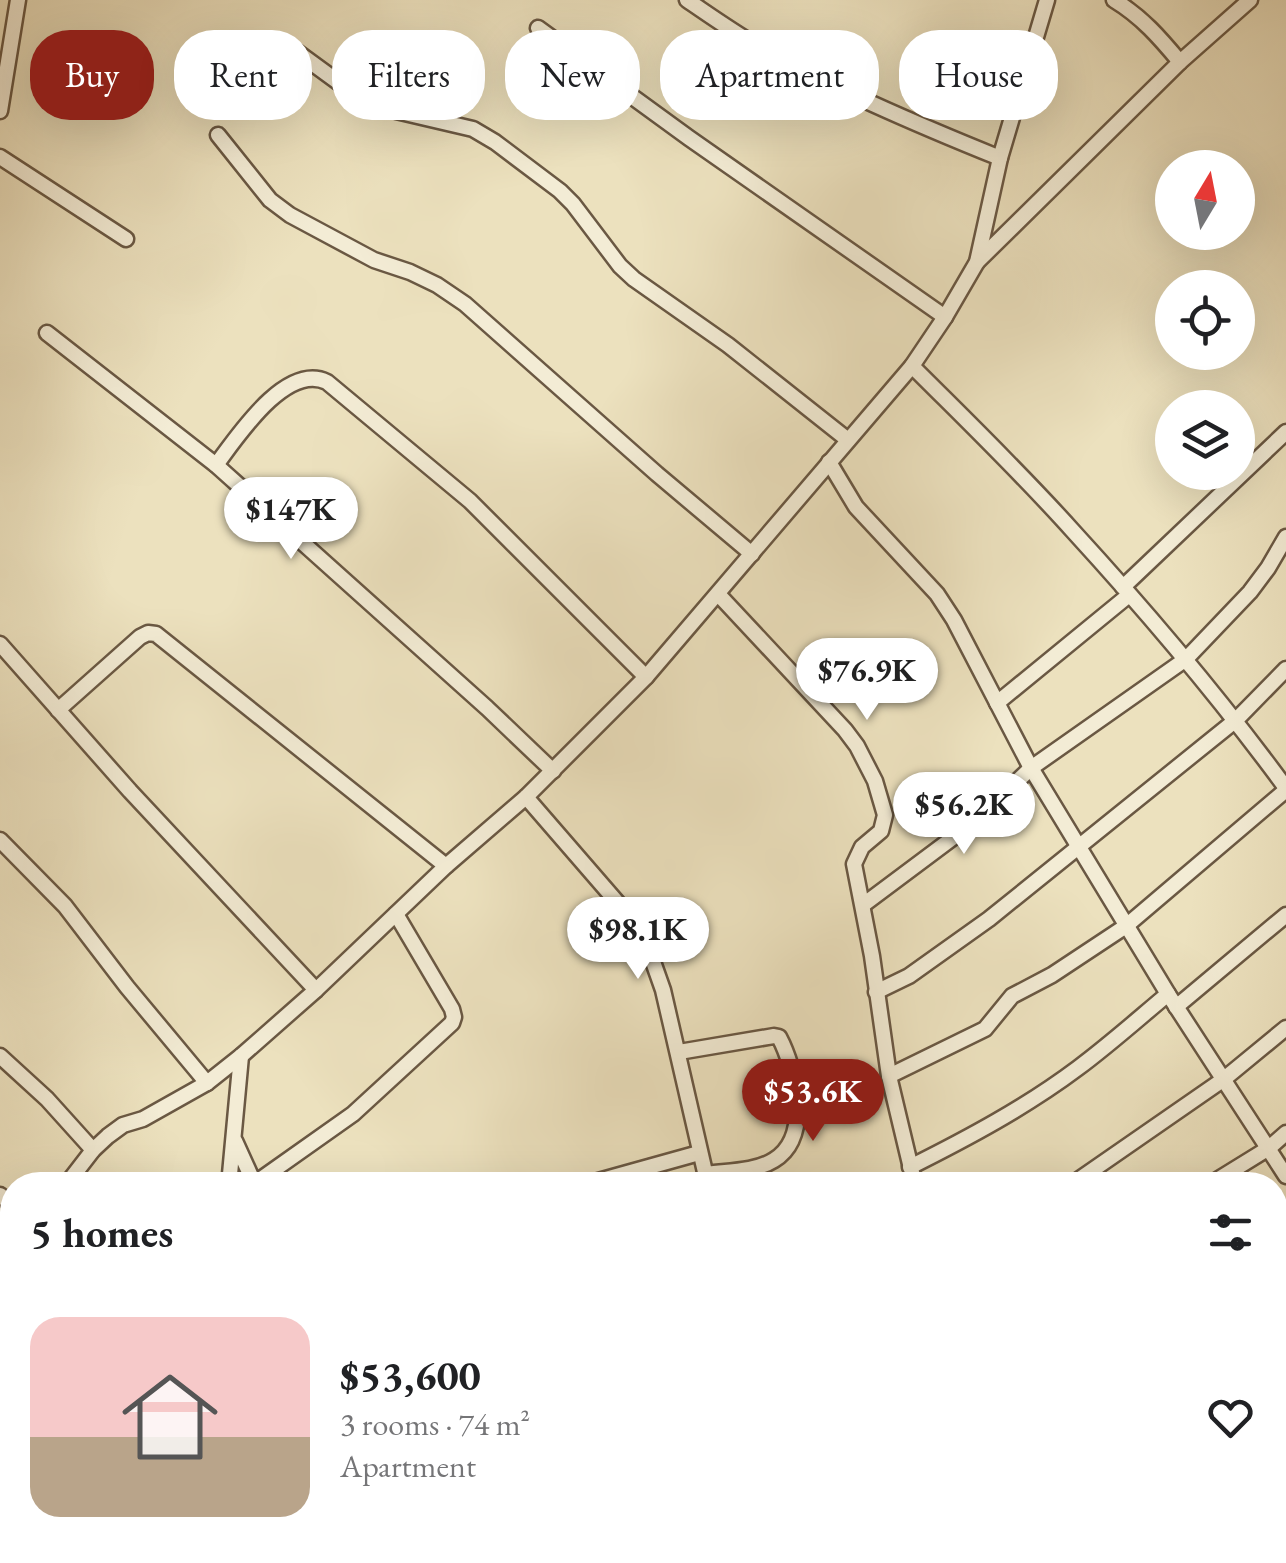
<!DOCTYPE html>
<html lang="en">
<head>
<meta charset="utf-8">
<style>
  :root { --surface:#fff; --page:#f6f6f6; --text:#202124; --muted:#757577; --line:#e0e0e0; --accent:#8f2418 }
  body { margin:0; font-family:"EB Garamond",serif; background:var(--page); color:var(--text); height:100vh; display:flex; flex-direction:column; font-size:38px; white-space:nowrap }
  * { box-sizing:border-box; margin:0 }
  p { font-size:32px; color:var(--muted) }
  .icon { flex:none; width:55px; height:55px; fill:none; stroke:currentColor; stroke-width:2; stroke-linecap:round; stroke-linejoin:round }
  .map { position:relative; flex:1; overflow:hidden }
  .side { position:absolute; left:0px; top:1172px; width:1288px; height:392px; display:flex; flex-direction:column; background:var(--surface); border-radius:40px 40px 0 0; box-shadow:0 10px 40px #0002 }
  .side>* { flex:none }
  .hud { position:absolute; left:30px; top:30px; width:1228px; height:90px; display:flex; gap:20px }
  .needle { width:65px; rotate:10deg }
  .tools { position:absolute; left:1155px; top:150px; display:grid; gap:20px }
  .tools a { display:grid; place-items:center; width:100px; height:100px; border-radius:50%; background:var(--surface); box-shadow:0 10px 40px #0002; font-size:50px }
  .price { position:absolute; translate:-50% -85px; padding:0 22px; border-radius:35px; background:#fff; color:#222; font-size:32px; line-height:65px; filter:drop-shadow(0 2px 5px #0008) }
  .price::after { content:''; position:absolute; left:50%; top:60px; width:30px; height:22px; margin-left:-15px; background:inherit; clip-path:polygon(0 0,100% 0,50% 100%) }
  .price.on { background:var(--accent); color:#fff }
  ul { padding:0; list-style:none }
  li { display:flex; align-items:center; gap:30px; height:250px; padding:0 30px }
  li+li { border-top:2px solid var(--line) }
  li span { display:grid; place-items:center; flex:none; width:280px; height:200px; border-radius:30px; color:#555 }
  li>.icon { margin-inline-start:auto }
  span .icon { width:120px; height:120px; fill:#fffc; stroke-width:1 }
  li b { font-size:42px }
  h2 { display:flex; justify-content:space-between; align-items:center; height:120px; padding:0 30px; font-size:42px }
  .chip { padding:0 35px; border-radius:40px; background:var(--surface); box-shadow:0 10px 40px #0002; font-size:35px; line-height:90px }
  .chip.on { background:var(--accent); color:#fff }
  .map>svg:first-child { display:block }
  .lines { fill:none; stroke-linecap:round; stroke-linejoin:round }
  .street-casing { stroke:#6a5843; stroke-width:19 }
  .street { stroke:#f3ecd5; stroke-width:14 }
</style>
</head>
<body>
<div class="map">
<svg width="1286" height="1563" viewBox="0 0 1286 1563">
  <rect width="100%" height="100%" fill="#ece1be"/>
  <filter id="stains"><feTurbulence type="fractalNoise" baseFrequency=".002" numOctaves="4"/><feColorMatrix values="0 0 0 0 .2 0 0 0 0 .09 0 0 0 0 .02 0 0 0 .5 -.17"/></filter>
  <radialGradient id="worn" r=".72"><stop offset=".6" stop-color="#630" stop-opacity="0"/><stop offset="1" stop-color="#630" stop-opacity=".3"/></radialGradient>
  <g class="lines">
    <!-- street casing -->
    <g class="street-casing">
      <g id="street">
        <path d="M687 0C715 19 743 39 773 55 845 94 923 127 1000 158"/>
        <path d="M1114 0C1142 17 1160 38 1180 62"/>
        <path d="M538 28 689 138 945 317"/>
        <path d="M297 52 338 82 368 100 396 111 473 129 495 142 560 191 573 204 620 266 634 279 728 345 848 440"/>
        <path d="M0 111 18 0"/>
        <path d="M218 135 270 200 290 215 374 260 410 272 437 285 465 304 657 474 752 554"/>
        <path d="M0 157 126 239"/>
        <path d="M977 262 1180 62 1250 0"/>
        <path d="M47 333 216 465 487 708 553 771"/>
        <path d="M912 366C966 420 1021 473 1072 530 1148 613 1220 698 1286 788"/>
        <path d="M829 462 856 507 937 594 954 620 1031 768 1168 994 1286 1176"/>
        <path d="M216 465C237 437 286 362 327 382L470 501 646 677"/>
        <path d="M1123 587 1286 432"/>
        <path d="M718 594 845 730 857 746 875 781 885 815 881 831 862 847 854 864 872 956 889 1076 915 1185"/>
        <path d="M0 644 130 791 316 990"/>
        <path d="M997 703 1129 595"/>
        <path d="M58 710 140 637 148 633 156 634 446 866"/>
        <path d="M526 797 636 924 645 939 663 990 708 1185"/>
        <path d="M0 840 65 906 127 987 207 1083"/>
        <path d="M863 905 978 819 1031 768 1186 659 1250 592 1268 568 1286 537"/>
        <path d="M876 992 909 976 989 919 1236 720 1286 669"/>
        <path d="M1176 1007 1286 915"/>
        <path d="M679 1052 774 1036 779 1037C796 1069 812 1137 774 1160 755 1172 727 1171 705 1174"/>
        <path d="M0 1056 47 1099 93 1150"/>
        <path d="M889 1076 985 1029 1012 996 1052 975 1126 926 1286 790"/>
        <path d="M235 1141 255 1185"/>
        <path d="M910 1167C968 1138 1026 1107 1078 1068 1109 1045 1138 1019 1168 994"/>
        <path d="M254 1184 353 1114 452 1023 454 1017 452 1009 396 914"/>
        <path d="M66 1185 93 1150 108 1136 123 1125 143 1119 207 1083 241 1056 316 990 446 866 526 797 646 677 912 366 945 317 977 262 1000 158 1047 0"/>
        <path d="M229 1185 241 1056"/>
        <path d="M584 1185 699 1153"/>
        <path d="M1071 1185 1224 1079 1286 1028"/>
        <path d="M1209 1185 1269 1148 1286 1133"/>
        <path d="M0 1195 12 1205"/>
        <path d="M1275 1243 1286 1235"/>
        <path d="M0 1255 12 1241"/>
        <path d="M0 1259 12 1276"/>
        <path d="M1275 1342 1286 1335"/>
        <path d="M0 1424 12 1412"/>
        <path d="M1275 1453 1286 1448"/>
        <path d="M0 1482 12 1497"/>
        <path d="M169 1552 171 1563"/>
        <path d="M289 1552 294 1563"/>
        <path d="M1000 1552 1003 1563"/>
        <path d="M0 1559 46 1563 117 1558 143 1552"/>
        <path d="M524 1563 551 1552"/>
        <path d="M761 1563 793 1552"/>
        <path d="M1053 1563 1078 1552"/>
        <path d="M1276 1563 1286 1557"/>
      </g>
    </g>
    <!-- street -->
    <use href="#street" class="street"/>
  </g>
  <rect width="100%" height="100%" filter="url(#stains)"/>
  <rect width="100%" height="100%" fill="url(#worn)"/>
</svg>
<div class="tools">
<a><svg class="needle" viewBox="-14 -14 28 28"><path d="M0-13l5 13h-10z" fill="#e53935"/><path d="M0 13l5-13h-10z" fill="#757577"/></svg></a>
<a><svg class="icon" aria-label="locate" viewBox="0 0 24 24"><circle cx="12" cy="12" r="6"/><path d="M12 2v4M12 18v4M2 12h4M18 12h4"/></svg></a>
<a><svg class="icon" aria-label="layers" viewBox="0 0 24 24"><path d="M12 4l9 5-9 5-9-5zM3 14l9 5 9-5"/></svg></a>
</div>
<b class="price" style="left:291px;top:562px">$147K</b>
<b class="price" style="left:867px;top:723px">$76.9K</b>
<b class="price" style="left:964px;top:857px">$56.2K</b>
<b class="price" style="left:638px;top:982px">$98.1K</b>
<b class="price on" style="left:813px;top:1144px">$53.6K</b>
<div class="hud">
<a class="chip on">Buy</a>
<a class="chip">Rent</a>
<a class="chip">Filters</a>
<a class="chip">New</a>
<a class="chip">Apartment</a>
<a class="chip">House</a>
</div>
<section class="side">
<h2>5 homes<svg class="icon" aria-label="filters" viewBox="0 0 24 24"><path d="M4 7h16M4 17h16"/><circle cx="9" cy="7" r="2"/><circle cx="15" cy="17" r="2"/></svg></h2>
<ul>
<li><span style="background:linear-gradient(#f6c9c9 60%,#b9a48a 0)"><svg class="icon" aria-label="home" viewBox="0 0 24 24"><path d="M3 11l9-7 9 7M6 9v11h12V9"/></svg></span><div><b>$53,600</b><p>3 rooms · 74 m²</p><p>Apartment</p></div><svg class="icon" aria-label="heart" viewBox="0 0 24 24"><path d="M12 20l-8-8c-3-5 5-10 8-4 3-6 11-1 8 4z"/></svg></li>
</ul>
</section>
</div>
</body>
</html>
